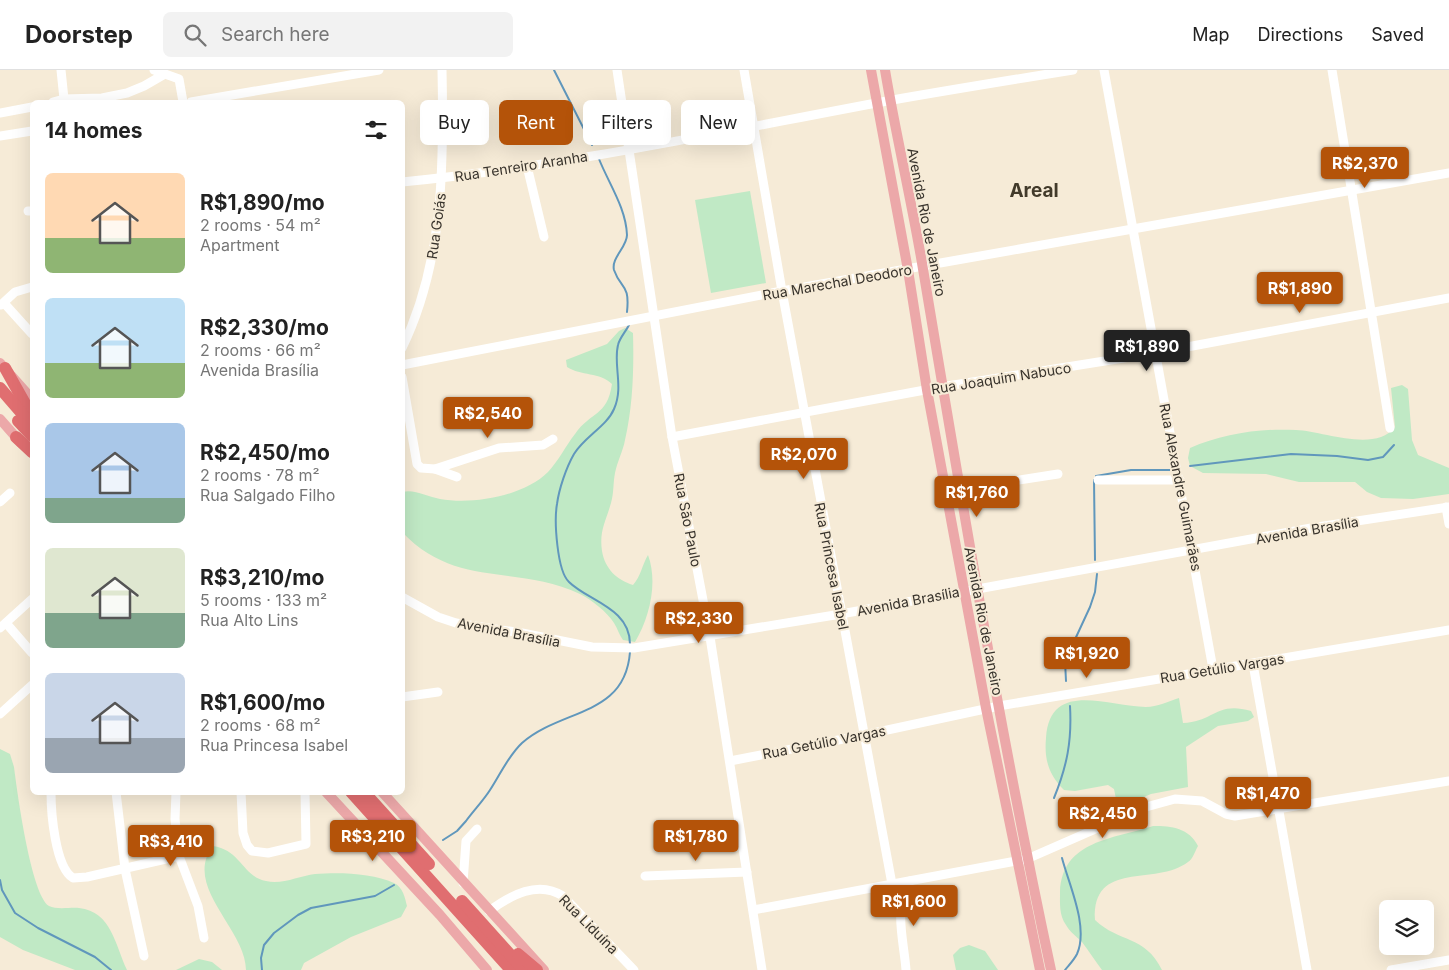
<!DOCTYPE html>
<html lang="en">
<head>
<meta charset="utf-8">
<style>
  :root { --surface:#fff; --page:#f2f2f2; --text:#222; --muted:#767676; --line:#e0e0e0; --accent:#b45309 }
  body { margin:0; font-family:Inter,sans-serif; background:var(--page); color:var(--text); height:100vh; display:flex; flex-direction:column; font-size:19px; white-space:nowrap }
  * { box-sizing:border-box; margin:0 }
  p { font-size:16px; color:var(--muted) }
  .icon { flex:none; width:28px; height:28px; fill:none; stroke:currentColor; stroke-width:2; stroke-linecap:round; stroke-linejoin:round }
  .map { position:relative; flex:1; overflow:hidden }
  .panel { position:absolute; left:30px; top:30px; width:375px; height:695px; display:flex; flex-direction:column; background:var(--surface); border-radius:8px; box-shadow:0 5px 20px #0002 }
  .panel>* { flex:none }
  .guide { position:absolute; left:420px; top:30px; width:475px; height:45px; display:flex; gap:10px }
  .tools { position:absolute; left:1379px; top:830px; display:grid; gap:10px }
  .tools a { display:grid; place-items:center; width:55px; height:55px; border-radius:8px; background:var(--surface); box-shadow:0 5px 20px #0002; font-size:25px }
  .price { position:absolute; translate:-50% -42px; padding:0 11px; border-radius:5px; background:var(--accent); color:#fff; font-size:16px; line-height:32px; filter:drop-shadow(0 1px 2px #0008) }
  .price::after { content:''; position:absolute; left:50%; top:30px; width:15px; height:11px; margin-left:-8px; background:inherit; clip-path:polygon(0 0,100% 0,50% 100%) }
  .price.on { background:#222; color:#fff }
  ul { padding:0; list-style:none }
  li { display:flex; align-items:center; gap:15px; height:125px; padding:0 15px }
  li span { display:grid; place-items:center; flex:none; width:140px; height:100px; border-radius:8px; color:#555 }
  li>.icon { margin-inline-start:auto }
  span .icon { width:60px; height:60px; fill:#fffc; stroke-width:1 }
  li b { font-size:21px }
  h2 { display:flex; justify-content:space-between; align-items:center; height:60px; padding:0 15px; font-size:21px }
  .pill { padding:0 18px; border-radius:8px; background:var(--surface); box-shadow:0 5px 20px #0002; font-size:18px; line-height:45px }
  .pill.on { background:var(--accent); color:#fff }
  header { display:flex; align-items:center; gap:30px; box-sizing:border-box; height:70px; padding:0 25px; background:var(--surface); border-bottom:1px solid var(--line) }
  header strong { font-size:24px }
  nav { display:flex; gap:28px; margin-inline-start:auto; font-size:18px }
  .search { width:350px; height:45px; background:var(--page); display:flex; align-items:center; gap:12px; box-sizing:border-box; padding:0 18px; border-radius:8px; color:var(--muted); font-size:19px }
  .map>svg:first-child { display:block }
  .green { fill:#c0e9c5 }
  .lines { fill:none; stroke-linecap:round; stroke-linejoin:round }
  .stream { stroke:#6097bc; stroke-width:2 }
  .minor { stroke:#fff; stroke-width:9 }
  .major { stroke:#eca8a9; stroke-width:10 }
  .highway { stroke:#e06e70; stroke-width:12 }
  .labels { text-anchor:middle; dominant-baseline:central; stroke-width:4; stroke-linejoin:round; paint-order:stroke }
  .street-label { font-size:14px; fill:#38332c; stroke:#f6ebd7 }
  .district-label { font-size:19px; font-weight:bold; fill:#423a2a; stroke:#f6ebd7 }
</style>
</head>
<body>
<header>
<strong>Doorstep</strong>
<div class="search"><svg class="icon" aria-label="search" viewBox="0 0 24 24"><circle cx="10" cy="10" r="6"/><path d="M15 15l6 6"/></svg>Search here</div>
<nav><a>Map</a><a>Directions</a><a>Saved</a></nav>
</header>
<div class="map">
<svg width="1449" height="900" viewBox="0 0 1449 900">
  <rect width="100%" height="100%" fill="#f6ebd7"/>
  <!-- green -->
  <g class="green">
    <path d="M750 121 766 213 711 223 695 130Z"/>
    <path d="M625 258 633 263C634 298 633 336 625 370 623 381 617 392 615 403 613 413 614 423 611 433 606 451 599 461 602 481 605 499 617 510 633 515 641 506 642 495 648 485 658 512 650 547 635 572L623 570C619 565 618 559 614 553 607 542 592 530 580 524 516 494 456 519 402 462L403 422C414 419 428 427 440 429 473 435 524 426 548 402 559 390 565 377 575 364 591 341 607 347 612 314 600 302 581 306 567 297L566 290 607 274 619 261Z"/>
    <path d="M1402 315 1408 319 1412 370 1418 385 1449 398V424L1413 429 1381 428 1367 422 1355 412H1299L1266 404 1203 403 1190 396 1188 388 1190 378C1222 364 1260 358 1296 360 1323 361 1375 383 1395 357L1391 318Z"/>
    <path d="M1179 628 1183 653C1214 652 1216 631 1251 641L1254 647 1248 651 1218 656 1186 677 1188 717 1151 724 1127 734 1121 733 1116 729 1114 719 1108 715 1075 721 1064 720C1049 705 1044 690 1046 668 1050 609 1108 637 1146 637 1157 637 1169 631 1179 628Z"/>
    <path d="M0 679 10 684 14 697C17 721 31 825 49 836 57 840 71 837 79 838 112 842 115 875 127 900H75L23 880 0 867Z"/>
    <path d="M1153 756C1172 756 1189 758 1198 776 1195 781 1193 789 1188 792 1155 817 1092 789 1095 850 1119 873 1145 865 1162 900H1102C1095 891 1089 881 1082 872 1077 867 1070 862 1066 855 1059 845 1060 834 1060 822 1062 770 1114 769 1153 756Z"/>
    <path d="M213 776C241 780 243 807 266 811 282 815 299 806 315 804 339 802 373 803 394 813 403 817 405 828 407 836L401 847 351 867 304 893 301 900H246C246 859 182 816 213 776Z"/>
    <path d="M969 875 985 881 998 900H956L953 885 960 878Z"/>
    <path d="M199 889 212 892 222 900H176Z"/>
  </g>
  <g class="lines">
    <!-- stream -->
    <g class="stream">
      <path d="M554 0 592 75"/>
      <path d="M599 89C609 114 626 138 627 165 627 177 611 188 614 200 621 220 630 213 627 242"/>
      <path d="M629 255C626 261 619 269 618 275 613 295 624 317 614 339 607 356 584 367 574 384 566 398 559 419 557 434 554 451 557 501 569 512 588 531 630 538 630 574"/>
      <path d="M1190 396 1291 384 1337 386 1368 390 1383 387 1394 375"/>
      <path d="M1096 406 1131 400H1170"/>
      <path d="M1094 410 1095 490"/>
      <path d="M1066 611 1065 591 1090 537 1095 522 1097 504"/>
      <path d="M1054 728C1067 696 1072 671 1070 636"/>
      <path d="M443 770 457 761 466 751C474 740 483 731 490 720 500 705 508 686 522 673 562 638 625 647 630 582"/>
      <path d="M1062 788C1069 815 1089 857 1077 884 1074 890 1069 895 1065 900"/>
      <path d="M0 810 2 820 15 843 38 858 95 887 111 900"/>
      <path d="M262 900 261 888 264 875 274 863 298 845 311 838 375 826 394 815"/>
    </g>
    <!-- minor -->
    <g class="minor">
      <path d="M61 0 64 29"/>
      <path d="M154 0 179 9 183 32"/>
      <path d="M617 0 672 367 710 567 762 900"/>
      <path d="M744 0 782 221 892 814"/>
      <path d="M1104 0 1213 599"/>
      <path d="M1332 0 1390 358"/>
      <path d="M53 32 64 29 102 28 127 23 144 16 163 5"/>
      <path d="M191 32 379 0"/>
      <path d="M0 43 32 37"/>
      <path d="M0 66 32 61"/>
      <path d="M527 96 544 167"/>
      <path d="M402 112C566 96 726 61 887 31 949 20 1011 10 1073 0"/>
      <path d="M28 141H32"/>
      <path d="M4 233 32 264"/>
      <path d="M1 235 15 222 32 217"/>
      <path d="M402 278C444 192 444 94 442 0"/>
      <path d="M402 295 782 221 1449 103"/>
      <path d="M402 307 417 394 421 398 435 399 457 407"/>
      <path d="M672 367 941 317 1155 283 1449 228"/>
      <path d="M435 399 499 378 543 375 553 369"/>
      <path d="M1098 410H1180"/>
      <path d="M960 419 1058 404"/>
      <path d="M0 432 10 423"/>
      <path d="M1446 437 1449 454"/>
      <path d="M402 527 438 547 456 553 522 563 592 577 634 578 841 544 1311 458 1449 437"/>
      <path d="M6 553 32 583"/>
      <path d="M0 558 32 529"/>
      <path d="M1253 594 1307 900"/>
      <path d="M402 627 438 622"/>
      <path d="M0 644 32 615"/>
      <path d="M730 691 864 665 999 636 1449 560"/>
      <path d="M51 722C51 742 55 797 73 808L87 807 179 786"/>
      <path d="M116 722 125 799 144 886"/>
      <path d="M176 722 175 749 179 786 198 836 204 868"/>
      <path d="M241 722 243 763 247 775 252 781 268 783 306 774 305 722"/>
      <path d="M645 806 747 802"/>
      <path d="M463 813 466 771 477 759"/>
      <path d="M753 840 1027 789 1146 737 1175 729 1202 731 1226 744 1235 746 1449 711"/>
      <path d="M489 841C511 825 538 810 563 826L634 900"/>
      <path d="M906 900C904 871 893 838 910 811"/>
      <path d="M1391 900 1449 890"/>
    </g>
    <!-- major -->
    <g class="major">
      <path d="M871 0 908 200 927 320 986 638 1040 900"/>
      <path d="M885 0C896 66 912 132 923 199 962 433 1001 667 1051 900"/>
      <path d="M0 293 32 329"/>
      <path d="M0 349 21 373"/>
      <path d="M326 722 440 845 487 900"/>
      <path d="M382 722 544 900"/>
    </g>
    <!-- highway -->
    <g class="highway">
      <path d="M5 298 32 346"/>
      <path d="M0 318 32 355"/>
      <path d="M18 351 32 366"/>
      <path d="M16 367 32 382"/>
      <path d="M351 722 511 900"/>
      <path d="M364 722 429 794"/>
      <path d="M462 831 524 900"/>
      <path d="M518 884 537 900"/>
    </g>
  </g>
  <g class="labels">
    <!-- street labels -->
    <g class="street-label">
      <text transform="translate(521 96) rotate(-9)">Rua Tenreiro Aranha</text>
      <text transform="translate(927 152) rotate(79)">Avenida Rio de Janeiro</text>
      <text transform="translate(436 156) rotate(-82)">Rua Goiás</text>
      <text transform="translate(837 212) rotate(-10)">Rua Marechal Deodoro</text>
      <text transform="translate(1001 308) rotate(-9)">Rua Joaquim Nabuco</text>
      <text transform="translate(1181 417) rotate(79)">Rua Alexandre Guimarães</text>
      <text transform="translate(688 450) rotate(79)">Rua São Paulo</text>
      <text transform="translate(1307 460) rotate(-10)">Avenida Brasília</text>
      <text transform="translate(832 496) rotate(79)">Rua Princesa Isabel</text>
      <text transform="translate(908 531) rotate(-11)">Avenida Brasília</text>
      <text transform="translate(984 551) rotate(79)">Avenida Rio de Janeiro</text>
      <text transform="translate(509 562) rotate(11)">Avenida Brasília</text>
      <text transform="translate(1222 598) rotate(-9)">Rua Getúlio Vargas</text>
      <text transform="translate(824 672) rotate(-11)">Rua Getúlio Vargas</text>
      <text transform="translate(589 854) rotate(45)">Rua Liduína</text>
    </g>
    <!-- district labels -->
    <g class="district-label">
      <text x="1034" y="120">Areal</text>
    </g>
  </g>
</svg>
<div class="tools">
<a><svg class="icon" aria-label="layers" viewBox="0 0 24 24"><path d="M12 4l9 5-9 5-9-5zM3 14l9 5 9-5"/></svg></a>
</div>
<b class="price" style="left:1365px;top:119px">R$2,370</b>
<b class="price" style="left:1300px;top:244px">R$1,890</b>
<b class="price on" style="left:1147px;top:302px">R$1,890</b>
<b class="price" style="left:488px;top:369px">R$2,540</b>
<b class="price" style="left:804px;top:410px">R$2,070</b>
<b class="price" style="left:977px;top:448px">R$1,760</b>
<b class="price" style="left:699px;top:574px">R$2,330</b>
<b class="price" style="left:1087px;top:609px">R$1,920</b>
<b class="price" style="left:1268px;top:749px">R$1,470</b>
<b class="price" style="left:1103px;top:769px">R$2,450</b>
<b class="price" style="left:373px;top:792px">R$3,210</b>
<b class="price" style="left:696px;top:792px">R$1,780</b>
<b class="price" style="left:171px;top:797px">R$3,410</b>
<b class="price" style="left:914px;top:857px">R$1,600</b>
<div class="guide">
<a class="pill">Buy</a>
<a class="pill on">Rent</a>
<a class="pill">Filters</a>
<a class="pill">New</a>
</div>
<section class="panel">
<h2>14 homes<svg class="icon" aria-label="filters" viewBox="0 0 24 24"><path d="M4 7h16M4 17h16"/><circle cx="9" cy="7" r="2"/><circle cx="15" cy="17" r="2"/></svg></h2>
<ul>
<li><span style="background:linear-gradient(#ffd9b3 65%,#8fb573 0)"><svg class="icon" aria-label="home" viewBox="0 0 24 24"><path d="M3 11l9-7 9 7M6 9v11h12V9"/></svg></span><div><b>R$1,890/mo</b><p>2 rooms · 54 m²</p><p>Apartment</p></div></li>
<li><span style="background:linear-gradient(#bfe0f5 65%,#8fb573 0)"><svg class="icon" aria-label="home" viewBox="0 0 24 24"><path d="M3 11l9-7 9 7M6 9v11h12V9"/></svg></span><div><b>R$2,330/mo</b><p>2 rooms · 66 m²</p><p>Avenida Brasília</p></div></li>
<li><span style="background:linear-gradient(#a9c7e8 75%,#7fa58c 0)"><svg class="icon" aria-label="home" viewBox="0 0 24 24"><path d="M3 11l9-7 9 7M6 9v11h12V9"/></svg></span><div><b>R$2,450/mo</b><p>2 rooms · 78 m²</p><p>Rua Salgado Filho</p></div></li>
<li><span style="background:linear-gradient(#dfe7d0 65%,#7fa58c 0)"><svg class="icon" aria-label="home" viewBox="0 0 24 24"><path d="M3 11l9-7 9 7M6 9v11h12V9"/></svg></span><div><b>R$3,210/mo</b><p>5 rooms · 133 m²</p><p>Rua Alto Lins</p></div></li>
<li><span style="background:linear-gradient(#c9d6e8 65%,#9aa5b1 0)"><svg class="icon" aria-label="home" viewBox="0 0 24 24"><path d="M3 11l9-7 9 7M6 9v11h12V9"/></svg></span><div><b>R$1,600/mo</b><p>2 rooms · 68 m²</p><p>Rua Princesa Isabel</p></div></li>
</ul>
</section>
</div>
</body>
</html>
